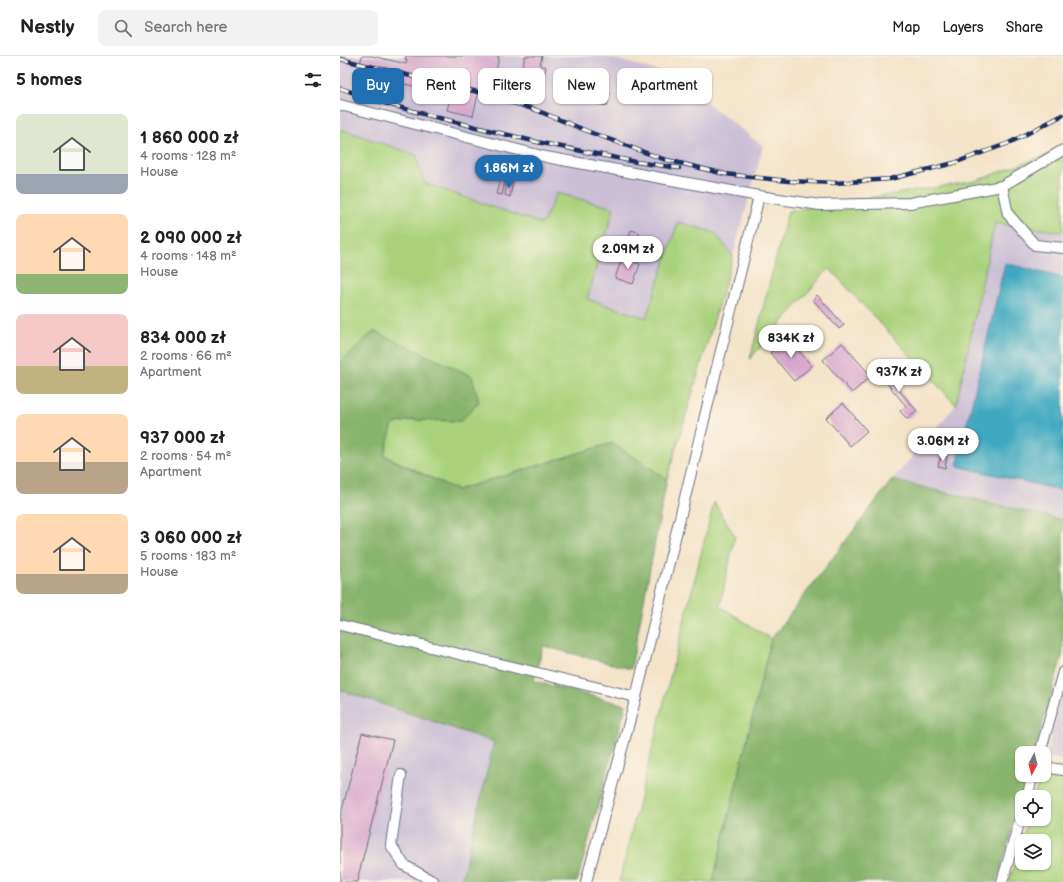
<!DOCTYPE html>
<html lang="en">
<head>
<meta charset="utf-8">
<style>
  :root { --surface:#fff; --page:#f2f2f2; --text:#202124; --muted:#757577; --line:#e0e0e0; --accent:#1f6fb2 }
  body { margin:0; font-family:"Balsamiq Sans",sans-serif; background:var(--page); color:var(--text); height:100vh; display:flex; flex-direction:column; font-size:15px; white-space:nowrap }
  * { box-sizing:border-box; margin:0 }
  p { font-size:13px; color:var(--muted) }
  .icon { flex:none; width:22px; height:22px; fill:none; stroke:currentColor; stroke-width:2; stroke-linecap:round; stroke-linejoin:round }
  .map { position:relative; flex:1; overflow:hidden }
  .side { display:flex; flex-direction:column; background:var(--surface); width:340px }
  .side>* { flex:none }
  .hud { position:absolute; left:12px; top:12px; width:380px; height:36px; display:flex; gap:8px }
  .needle { width:26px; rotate:187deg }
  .controls { position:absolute; left:675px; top:690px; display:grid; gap:8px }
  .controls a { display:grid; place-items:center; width:36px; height:36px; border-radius:8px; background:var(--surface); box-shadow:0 1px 3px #0004; font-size:20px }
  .price { position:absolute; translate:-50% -34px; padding:0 9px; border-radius:14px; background:#fff; color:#222; font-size:13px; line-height:26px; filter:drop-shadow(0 1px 2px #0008) }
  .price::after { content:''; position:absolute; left:50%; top:24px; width:12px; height:9px; margin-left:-6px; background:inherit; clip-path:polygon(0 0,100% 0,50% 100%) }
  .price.selected { background:var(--accent); color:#fff }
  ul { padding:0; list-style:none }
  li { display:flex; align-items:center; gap:12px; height:100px; padding:0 16px }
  li span { display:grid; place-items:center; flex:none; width:112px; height:80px; border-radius:8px; color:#555 }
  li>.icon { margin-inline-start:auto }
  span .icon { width:48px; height:48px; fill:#fffc; stroke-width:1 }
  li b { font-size:17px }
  h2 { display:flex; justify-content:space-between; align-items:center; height:48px; padding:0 16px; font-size:17px }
  .pill { padding:0 14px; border-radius:8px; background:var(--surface); box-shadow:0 1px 3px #0004; font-size:14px; line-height:36px }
  .pill.selected { background:var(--accent); color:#fff }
  header { display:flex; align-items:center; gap:24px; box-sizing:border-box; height:56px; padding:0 20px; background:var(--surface); border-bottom:1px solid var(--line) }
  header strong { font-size:19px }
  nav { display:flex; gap:22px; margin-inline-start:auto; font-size:14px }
  .search { width:280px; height:36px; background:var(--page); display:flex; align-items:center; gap:10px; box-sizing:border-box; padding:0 14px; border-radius:8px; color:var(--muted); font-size:15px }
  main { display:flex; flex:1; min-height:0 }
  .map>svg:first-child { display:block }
  .industrial { fill:#cbbfd5 }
  .green { fill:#aad27d; stroke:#62806e; fill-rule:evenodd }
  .forest { fill:#87b46c; stroke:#517265 }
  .water { fill:#41a9c1; stroke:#2e6c90 }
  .building { fill:#d8a8cc }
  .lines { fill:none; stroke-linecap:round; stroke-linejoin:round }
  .lane-casing { stroke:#676e83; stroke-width:12 }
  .lane { stroke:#fff; stroke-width:10 }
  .rail-casing { stroke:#1b2f5e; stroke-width:4.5 }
  .rail { stroke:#fcf5e5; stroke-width:3; stroke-dasharray:9; stroke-linecap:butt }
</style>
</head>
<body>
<header>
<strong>Nestly</strong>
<div class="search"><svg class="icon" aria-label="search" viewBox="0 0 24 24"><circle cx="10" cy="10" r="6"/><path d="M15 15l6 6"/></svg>Search here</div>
<nav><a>Map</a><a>Layers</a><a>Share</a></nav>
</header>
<main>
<section class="side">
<h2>5 homes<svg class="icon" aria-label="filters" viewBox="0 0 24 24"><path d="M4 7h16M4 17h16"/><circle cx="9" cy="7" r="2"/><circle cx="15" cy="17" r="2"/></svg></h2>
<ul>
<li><span style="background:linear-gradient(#dfe7d0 75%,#9aa5b1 0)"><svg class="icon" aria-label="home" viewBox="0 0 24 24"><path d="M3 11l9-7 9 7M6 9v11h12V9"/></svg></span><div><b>1 860 000 zł</b><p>4 rooms · 128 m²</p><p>House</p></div></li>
<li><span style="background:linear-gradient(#ffd9b3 75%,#8fb573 0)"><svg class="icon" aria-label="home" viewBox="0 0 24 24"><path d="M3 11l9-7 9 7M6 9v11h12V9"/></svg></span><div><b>2 090 000 zł</b><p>4 rooms · 148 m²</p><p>House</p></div></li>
<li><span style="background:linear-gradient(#f6c9c9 65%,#c2b280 0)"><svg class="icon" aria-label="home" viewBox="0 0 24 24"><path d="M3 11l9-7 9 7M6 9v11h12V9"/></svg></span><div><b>834 000 zł</b><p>2 rooms · 66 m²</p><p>Apartment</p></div></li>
<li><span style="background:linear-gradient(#ffd9b3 60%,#b9a48a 0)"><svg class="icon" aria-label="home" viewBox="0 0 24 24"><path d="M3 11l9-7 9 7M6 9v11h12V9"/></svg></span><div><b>937 000 zł</b><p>2 rooms · 54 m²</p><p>Apartment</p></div></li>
<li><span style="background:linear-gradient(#ffd9b3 75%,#b9a48a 0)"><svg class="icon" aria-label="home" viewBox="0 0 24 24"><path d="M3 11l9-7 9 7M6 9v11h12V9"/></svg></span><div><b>3 060 000 zł</b><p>5 rooms · 183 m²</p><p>House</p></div></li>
</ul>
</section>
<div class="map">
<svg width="723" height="826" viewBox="0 0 723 826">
  <rect width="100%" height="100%" fill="#fcf5e5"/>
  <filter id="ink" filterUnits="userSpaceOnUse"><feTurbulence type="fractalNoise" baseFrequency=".025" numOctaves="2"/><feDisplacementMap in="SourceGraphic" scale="8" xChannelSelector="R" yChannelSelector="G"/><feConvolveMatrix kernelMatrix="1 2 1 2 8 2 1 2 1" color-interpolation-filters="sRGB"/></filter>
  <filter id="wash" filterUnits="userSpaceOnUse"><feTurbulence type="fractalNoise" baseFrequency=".012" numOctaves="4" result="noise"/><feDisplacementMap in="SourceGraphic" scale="16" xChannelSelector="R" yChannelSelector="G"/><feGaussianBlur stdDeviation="0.9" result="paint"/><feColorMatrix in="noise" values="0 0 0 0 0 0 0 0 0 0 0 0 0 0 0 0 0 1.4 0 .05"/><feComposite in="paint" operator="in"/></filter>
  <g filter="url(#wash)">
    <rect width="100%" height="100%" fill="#f3e3c7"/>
    <!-- industrial -->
    <g class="industrial">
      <path d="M0 0H263L330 18 423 90 393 200 375 177 338 166 306 262 247 243 274 152 202 168 84 126 76 99 0 73Z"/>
      <path d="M655 167 723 176V464L552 424 616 349Z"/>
      <path d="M723 628V704L706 701Z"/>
      <path d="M0 634 154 686 121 825V826H0Z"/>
    </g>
    <!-- green -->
    <g class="green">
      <path d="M0 73 76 99 84 127 202 168 217 137 274 152 247 243 306 262 338 166 375 177 393 200 327 423 272 387 117 434 44 399 53 368 72 364 121 365 34 275 0 307Z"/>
      <path d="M723 93V176L655 167 616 349 489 212 410 303 448 155 635 125Z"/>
      <path d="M374 446 395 480 380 550 431 583 373 826H279Z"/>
      <path d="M701 719 723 722V826H669L688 763H704V741H694ZM682 785H704V807H682Z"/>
    </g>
    <!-- forest -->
    <g class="forest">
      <path d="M34 275 132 320 139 346 121 365 72 364 53 368 44 400 117 434 272 387 327 423 291 613 203 590 194 625 286 649 237 826H121L154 686 0 634V307Z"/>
      <path d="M552 424 723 464V597L694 697H682V719H688L657 826H373L431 583Z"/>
    </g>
    <!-- water -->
    <path class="water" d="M665 207 723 222V435L617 410Z"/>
    <g id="blocks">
      <!-- building -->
      <g class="building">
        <path d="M22 0H32L66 8 67 3H65L66 0H158V1H159L154 24 142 21 133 60 107 54 111 39 18 17Z"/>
        <path d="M185 0H202L200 9 206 11 204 20 182 13Z"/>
        <path d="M245 31 270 37 267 50 241 44 242 41 239 40 240 35 243 37Z"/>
        <path d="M160 124 165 125 162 139 156 138Z"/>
        <path d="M167 125 173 126 170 141 165 139Z"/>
        <path d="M291 174 299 176V179L308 182 302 201 284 195Z"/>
        <path d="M283 200 290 202 289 204 300 208 293 228 275 222Z"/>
        <path d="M477 239 504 269 499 273 473 244Z"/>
        <path d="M447 281 472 310 454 325 430 297Z"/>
        <path d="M502 287 531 320 512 337 483 304Z"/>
        <path d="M551 312 559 322 553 327 577 355 567 363 560 355 566 350 541 320Z"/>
        <path d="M503 347 527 375 510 390 486 362Z"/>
        <path d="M601 399 607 401 605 412 598 410Z"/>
        <path d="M22 677 53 684 18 821 19 822 18 826H0V762Z"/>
      </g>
    </g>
  </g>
  <g filter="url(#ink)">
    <use href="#blocks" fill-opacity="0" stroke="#676e83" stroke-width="1"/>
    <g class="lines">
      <!-- lane casing -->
      <g class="lane-casing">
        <g id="lane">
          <path d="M0 49 206 101 419 140 480 149 570 147 662 130 723 94"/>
          <path d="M662 130 668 158 695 189 723 192"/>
          <path d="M0 569 296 641"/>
          <path d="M700 697 723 616"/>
          <path d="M704 711 723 714"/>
          <path d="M61 719 51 789 64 809 94 826"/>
          <path d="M687 741 693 719"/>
          <path d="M246 826 296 641 419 140"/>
          <path d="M662 826 682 757"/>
        </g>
      </g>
      <!-- lane -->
      <use href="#lane" class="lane"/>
      <!-- rail casing -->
      <g class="rail-casing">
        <g id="rail">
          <path d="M0 3 142 37 196 54 252 77 323 103 385 118 448 125 495 127 550 123 614 107 669 87 723 59"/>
          <path d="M0 32 34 44 87 59 197 86 296 106 339 112"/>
        </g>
      </g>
      <!-- rail -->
      <use href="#rail" class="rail"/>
    </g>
  </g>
</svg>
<div class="controls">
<a><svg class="needle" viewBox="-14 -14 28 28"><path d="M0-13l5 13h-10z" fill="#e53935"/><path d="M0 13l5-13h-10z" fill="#757577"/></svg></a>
<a><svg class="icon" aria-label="locate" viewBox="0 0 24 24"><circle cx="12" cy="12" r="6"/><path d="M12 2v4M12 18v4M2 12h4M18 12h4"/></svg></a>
<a><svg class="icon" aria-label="layers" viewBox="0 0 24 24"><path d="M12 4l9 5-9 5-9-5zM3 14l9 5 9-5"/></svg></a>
</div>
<b class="price selected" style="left:169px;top:133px">1.86M zł</b>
<b class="price" style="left:288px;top:214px">2.09M zł</b>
<b class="price" style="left:451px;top:303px">834K zł</b>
<b class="price" style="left:559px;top:337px">937K zł</b>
<b class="price" style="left:603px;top:406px">3.06M zł</b>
<div class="hud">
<a class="pill selected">Buy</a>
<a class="pill">Rent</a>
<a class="pill">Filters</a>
<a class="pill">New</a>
<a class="pill">Apartment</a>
</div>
</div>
</main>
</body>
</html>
